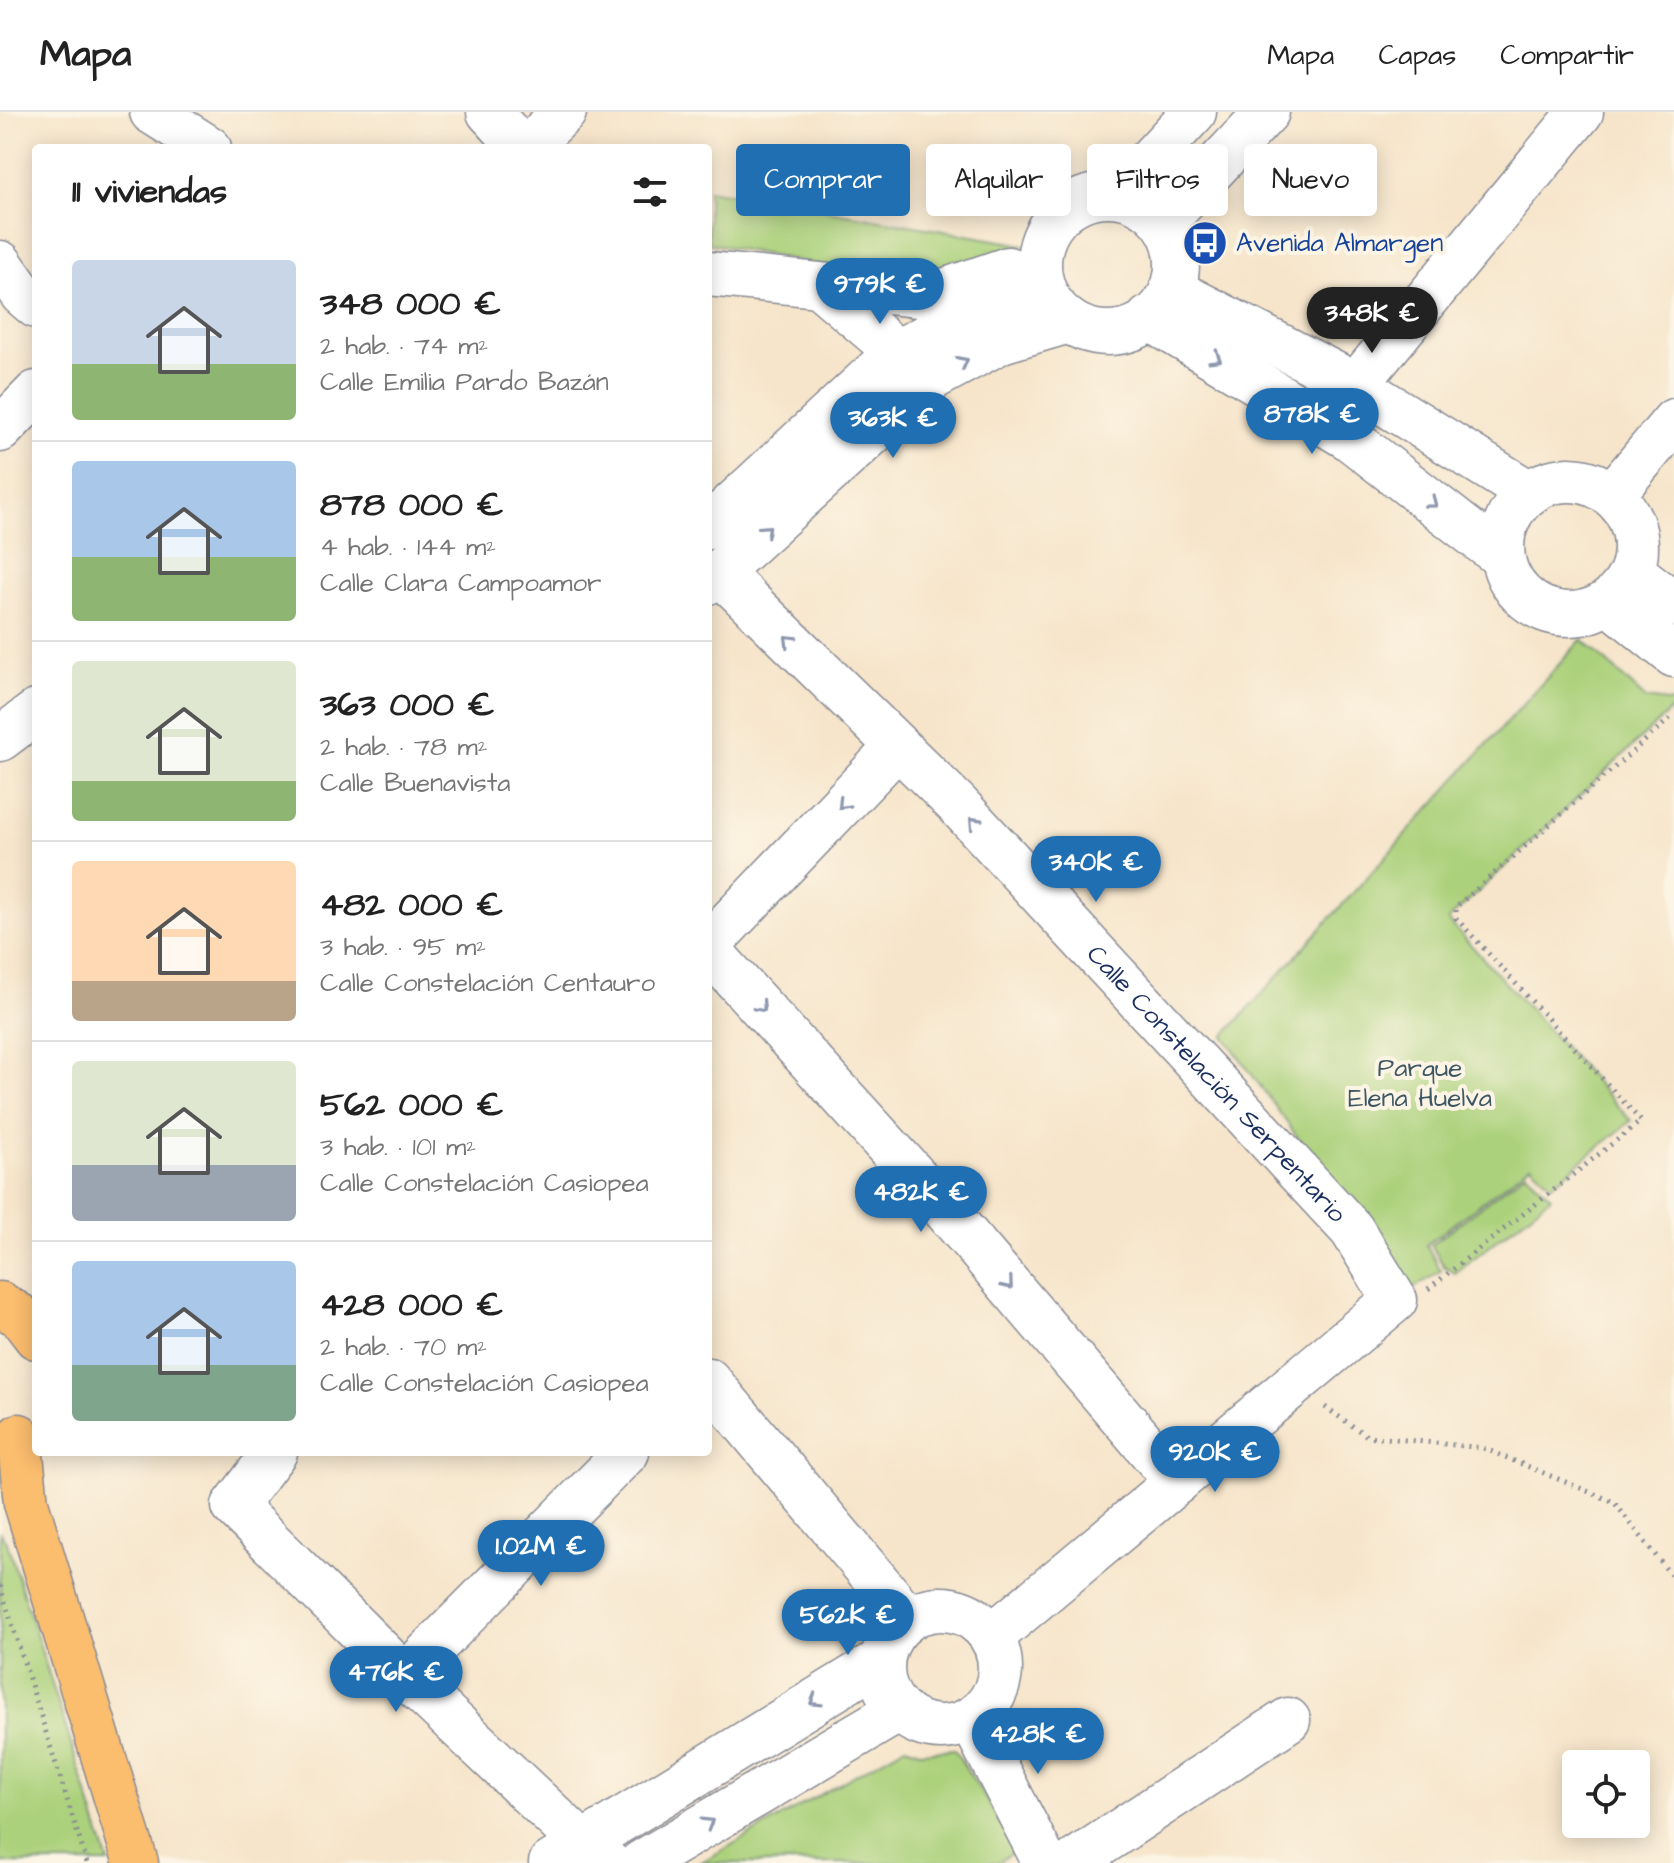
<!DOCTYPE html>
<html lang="es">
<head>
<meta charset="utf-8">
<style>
  :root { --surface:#fff; --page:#f2f2f2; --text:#222; --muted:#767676; --line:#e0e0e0; --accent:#1f6fb2 }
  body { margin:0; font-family:"Architects Daughter",sans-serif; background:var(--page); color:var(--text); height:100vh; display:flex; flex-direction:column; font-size:30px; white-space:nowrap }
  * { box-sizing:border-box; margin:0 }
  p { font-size:26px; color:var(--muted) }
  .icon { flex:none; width:44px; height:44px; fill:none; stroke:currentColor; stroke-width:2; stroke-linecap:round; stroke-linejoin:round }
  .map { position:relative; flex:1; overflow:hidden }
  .details { position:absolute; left:32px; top:32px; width:680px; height:1312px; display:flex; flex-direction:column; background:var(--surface); border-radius:8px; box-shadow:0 4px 20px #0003 }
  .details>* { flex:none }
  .banner { position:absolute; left:736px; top:32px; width:760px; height:72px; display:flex; gap:16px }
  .buttons { position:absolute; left:1562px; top:1638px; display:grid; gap:16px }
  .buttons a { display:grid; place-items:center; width:88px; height:88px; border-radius:8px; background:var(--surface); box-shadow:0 4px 20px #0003; font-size:40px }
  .price { position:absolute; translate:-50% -68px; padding:0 18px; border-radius:28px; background:var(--accent); color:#fff; font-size:26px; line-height:52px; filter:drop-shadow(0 2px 4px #0008) }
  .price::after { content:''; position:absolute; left:50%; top:48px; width:24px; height:18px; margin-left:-12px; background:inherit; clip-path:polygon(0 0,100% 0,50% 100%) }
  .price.active { background:#222; color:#fff }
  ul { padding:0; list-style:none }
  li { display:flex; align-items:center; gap:24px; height:200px; padding:0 40px }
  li+li { border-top:2px solid var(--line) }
  li span { display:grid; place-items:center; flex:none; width:224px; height:160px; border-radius:8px; color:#555 }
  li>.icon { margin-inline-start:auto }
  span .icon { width:96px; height:96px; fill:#fffc; stroke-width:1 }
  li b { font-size:34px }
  h2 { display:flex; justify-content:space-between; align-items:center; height:96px; padding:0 40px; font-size:34px }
  .pill { padding:0 28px; border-radius:8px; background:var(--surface); box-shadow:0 4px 20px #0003; font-size:28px; line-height:72px }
  .pill.active { background:var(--accent); color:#fff }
  header { display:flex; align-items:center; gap:48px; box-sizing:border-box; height:112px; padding:0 40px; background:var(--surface); border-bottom:2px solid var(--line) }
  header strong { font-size:38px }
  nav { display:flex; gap:44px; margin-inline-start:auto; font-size:28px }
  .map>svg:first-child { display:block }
  .green { fill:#acd17b; stroke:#64806c; stroke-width:2 }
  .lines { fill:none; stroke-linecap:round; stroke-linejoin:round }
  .minor-casing { stroke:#888a94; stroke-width:47 }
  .major-casing { stroke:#888a94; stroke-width:47 }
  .path { stroke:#888a94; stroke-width:5; stroke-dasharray:2 6; stroke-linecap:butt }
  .minor { stroke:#fff; stroke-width:44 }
  .major { stroke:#fbbd6e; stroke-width:44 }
  .oneway { stroke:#8d97ae }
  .labels { text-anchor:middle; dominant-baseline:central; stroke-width:8; stroke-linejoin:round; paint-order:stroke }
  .transit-label { font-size:26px; fill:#164399; stroke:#fcf5e5; text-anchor:start }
  .park-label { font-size:26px; fill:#3f5865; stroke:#fcf5e5 }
  .street-label { font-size:26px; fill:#1b2f5e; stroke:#fcf5e5 }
</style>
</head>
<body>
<header>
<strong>Mapa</strong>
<nav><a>Mapa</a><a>Capas</a><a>Compartir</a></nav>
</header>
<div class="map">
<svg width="1674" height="1751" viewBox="0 0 1674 1751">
  <rect width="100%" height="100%" fill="#fcf5e5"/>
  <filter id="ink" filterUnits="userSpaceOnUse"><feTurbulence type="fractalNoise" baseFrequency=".0125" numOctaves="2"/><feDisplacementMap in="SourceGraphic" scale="16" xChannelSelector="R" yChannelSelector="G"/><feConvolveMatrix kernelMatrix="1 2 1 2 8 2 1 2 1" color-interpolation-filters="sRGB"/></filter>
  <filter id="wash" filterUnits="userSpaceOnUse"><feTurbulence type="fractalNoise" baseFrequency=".006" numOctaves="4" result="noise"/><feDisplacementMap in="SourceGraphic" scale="32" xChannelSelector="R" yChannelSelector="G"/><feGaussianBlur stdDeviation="1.8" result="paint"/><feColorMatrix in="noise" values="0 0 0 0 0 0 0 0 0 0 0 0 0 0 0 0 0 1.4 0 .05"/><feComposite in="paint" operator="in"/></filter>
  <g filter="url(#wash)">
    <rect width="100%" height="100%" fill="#f6e5cb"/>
    <!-- green -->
    <g class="green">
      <path d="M708 78 1024 133 929 175 708 131Z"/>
      <path d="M1582 527 1646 587 1674 591V595L1448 808 1631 1009 1552 1073 1531 1053 1426 1133 1441 1159 1409 1179 1224 924Z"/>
      <path d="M1526 1060 1551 1085 1455 1161 1444 1154 1431 1133Z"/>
      <path d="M0 1421 7 1431 109 1751H0Z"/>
      <path d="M906 1634 922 1640 954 1637 1018 1738 995 1751H700Z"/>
    </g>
  </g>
  <g filter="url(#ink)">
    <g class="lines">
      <!-- minor casing -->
      <g class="minor-casing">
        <g id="minor">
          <path d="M152 0 209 36"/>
          <path d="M489 0 522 36"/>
          <path d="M527 36 564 0"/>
          <path d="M1117 83 1194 0"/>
          <circle cx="1108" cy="152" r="69"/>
          <path d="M1164 110 1267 0"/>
          <path d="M0 151 22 182 36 194"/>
          <path d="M708 162 929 184 1008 157"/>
          <path d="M821 175 897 240"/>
          <path d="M1172 178 1356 273 1529 381"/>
          <path d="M1149 206 1349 326 1501 444"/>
          <path d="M1356 273 1581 0"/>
          <path d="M0 318 36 281"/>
          <circle cx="1569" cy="435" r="67"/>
          <path d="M1613 382 1674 309"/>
          <path d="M708 415 897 240 967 203 1041 170"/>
          <path id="s1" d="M719 460 957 692 1352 1118 1395 1188 992 1524"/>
          <path d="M1633 460 1674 492"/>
          <path d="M708 470 934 265 1001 229 1069 209"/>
          <path d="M1609 490 1674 543"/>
          <path d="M0 627 36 600"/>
          <path d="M708 833 897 635"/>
          <path d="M708 837 934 1085 1177 1370"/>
          <path d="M708 1268 908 1506"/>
          <path d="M275 1340 234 1394 405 1564 583 1732 608 1751"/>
          <circle cx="941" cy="1556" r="59"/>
          <path d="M405 1564 627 1340"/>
          <path d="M971 1607 1045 1751"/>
          <path d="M551 1751 882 1548"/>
          <path d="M641 1751 899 1598"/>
          <path d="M1072 1751 1288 1608"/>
        </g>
      </g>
      <!-- major casing -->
      <g class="major-casing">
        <g id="major">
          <path d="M0 1192 20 1204 36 1225"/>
          <path d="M19 1324 26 1391 136 1751"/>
        </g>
      </g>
      <!-- path -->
      <g class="path">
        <path d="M1428 1177 1641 1009 1456 806V795L1674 603"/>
        <path d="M1325 1295 1367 1324 1483 1336 1614 1390 1674 1467"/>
        <path d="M0 1474 87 1751"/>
        <path d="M1005 1593 1014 1577 1020 1550"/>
      </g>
      <!-- minor -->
      <use href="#minor" class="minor"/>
      <!-- major -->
      <use href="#major" class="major"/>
    </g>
    <!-- one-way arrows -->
    <defs><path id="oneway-chevron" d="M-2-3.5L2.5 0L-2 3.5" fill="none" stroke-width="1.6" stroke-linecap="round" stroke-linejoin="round" transform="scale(2)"/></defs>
    <g class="oneway">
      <use href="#oneway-chevron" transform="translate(1216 246) rotate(31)"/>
      <use href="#oneway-chevron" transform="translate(963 250) rotate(-28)"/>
      <use href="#oneway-chevron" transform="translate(1432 391) rotate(37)"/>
      <use href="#oneway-chevron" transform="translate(766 418) rotate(-42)"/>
      <use href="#oneway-chevron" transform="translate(789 528) rotate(-135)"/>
      <use href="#oneway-chevron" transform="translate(843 692) rotate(134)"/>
      <use href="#oneway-chevron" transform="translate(974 710) rotate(-133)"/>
      <use href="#oneway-chevron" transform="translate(761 895) rotate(48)"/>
      <use href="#oneway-chevron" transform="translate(1008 1172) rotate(50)"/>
      <use href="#oneway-chevron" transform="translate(815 1589) rotate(148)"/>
      <use href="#oneway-chevron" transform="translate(708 1711) rotate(-31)"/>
    </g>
  </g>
  <!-- icons -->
  <defs>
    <g id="bus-disc" transform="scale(2.3)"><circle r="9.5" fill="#1a4fb4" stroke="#fcf5e5"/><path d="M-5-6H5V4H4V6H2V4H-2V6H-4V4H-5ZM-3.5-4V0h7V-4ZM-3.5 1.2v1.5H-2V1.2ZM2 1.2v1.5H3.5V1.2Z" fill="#fff"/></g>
  </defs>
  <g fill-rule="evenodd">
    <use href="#bus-disc" x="1205" y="131"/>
  </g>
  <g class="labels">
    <!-- transit labels -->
    <g class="transit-label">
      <text x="1236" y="131">Avenida Almargen</text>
    </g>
    <!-- park labels -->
    <g class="park-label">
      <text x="1420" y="956">Parque<tspan x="1420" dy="30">Elena Huelva</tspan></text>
    </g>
    <!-- street labels -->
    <g class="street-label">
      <text stroke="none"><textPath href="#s1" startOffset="714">Calle Constelación Serpentario</textPath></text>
    </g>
  </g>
</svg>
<div class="buttons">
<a><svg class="icon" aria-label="locate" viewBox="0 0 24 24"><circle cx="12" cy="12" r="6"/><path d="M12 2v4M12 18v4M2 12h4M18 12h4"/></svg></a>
</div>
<b class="price" style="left:880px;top:214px">979K €</b>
<b class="price active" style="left:1372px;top:243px">348K €</b>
<b class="price" style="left:1312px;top:344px">878K €</b>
<b class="price" style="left:893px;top:348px">363K €</b>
<b class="price" style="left:1096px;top:792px">340K €</b>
<b class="price" style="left:921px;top:1122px">482K €</b>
<b class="price" style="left:1215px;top:1382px">920K €</b>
<b class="price" style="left:541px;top:1476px">1.02M €</b>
<b class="price" style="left:848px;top:1545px">562K €</b>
<b class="price" style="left:396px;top:1602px">476K €</b>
<b class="price" style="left:1038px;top:1664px">428K €</b>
<div class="banner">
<a class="pill active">Comprar</a>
<a class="pill">Alquilar</a>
<a class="pill">Filtros</a>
<a class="pill">Nuevo</a>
</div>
<section class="details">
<h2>11 viviendas<svg class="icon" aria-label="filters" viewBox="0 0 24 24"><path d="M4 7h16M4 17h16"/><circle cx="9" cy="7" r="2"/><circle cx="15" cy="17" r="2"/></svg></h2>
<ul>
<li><span style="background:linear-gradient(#c9d6e8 65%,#8fb573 0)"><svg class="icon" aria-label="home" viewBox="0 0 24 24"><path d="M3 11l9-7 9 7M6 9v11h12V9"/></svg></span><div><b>348 000 €</b><p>2 hab. · 74 m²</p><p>Calle Emilia Pardo Bazán</p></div></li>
<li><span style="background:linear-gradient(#a9c7e8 60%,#8fb573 0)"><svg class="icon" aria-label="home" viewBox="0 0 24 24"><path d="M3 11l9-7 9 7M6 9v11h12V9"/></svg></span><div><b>878 000 €</b><p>4 hab. · 144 m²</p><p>Calle Clara Campoamor</p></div></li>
<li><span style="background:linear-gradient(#dfe7d0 75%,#8fb573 0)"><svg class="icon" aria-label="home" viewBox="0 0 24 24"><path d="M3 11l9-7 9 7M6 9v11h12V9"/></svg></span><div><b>363 000 €</b><p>2 hab. · 78 m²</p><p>Calle Buenavista</p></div></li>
<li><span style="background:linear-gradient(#ffd9b3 75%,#b9a48a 0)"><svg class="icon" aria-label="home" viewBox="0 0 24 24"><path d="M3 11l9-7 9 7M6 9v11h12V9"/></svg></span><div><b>482 000 €</b><p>3 hab. · 95 m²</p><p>Calle Constelación Centauro</p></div></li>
<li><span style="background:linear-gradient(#dfe7d0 65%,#9aa5b1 0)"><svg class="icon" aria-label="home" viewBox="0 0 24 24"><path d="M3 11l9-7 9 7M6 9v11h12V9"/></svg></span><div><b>562 000 €</b><p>3 hab. · 101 m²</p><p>Calle Constelación Casiopea</p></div></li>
<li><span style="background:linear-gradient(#a9c7e8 65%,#7fa58c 0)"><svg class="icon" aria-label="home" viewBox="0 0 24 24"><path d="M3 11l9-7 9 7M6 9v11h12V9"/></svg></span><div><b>428 000 €</b><p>2 hab. · 70 m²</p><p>Calle Constelación Casiopea</p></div></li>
</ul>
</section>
</div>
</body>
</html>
